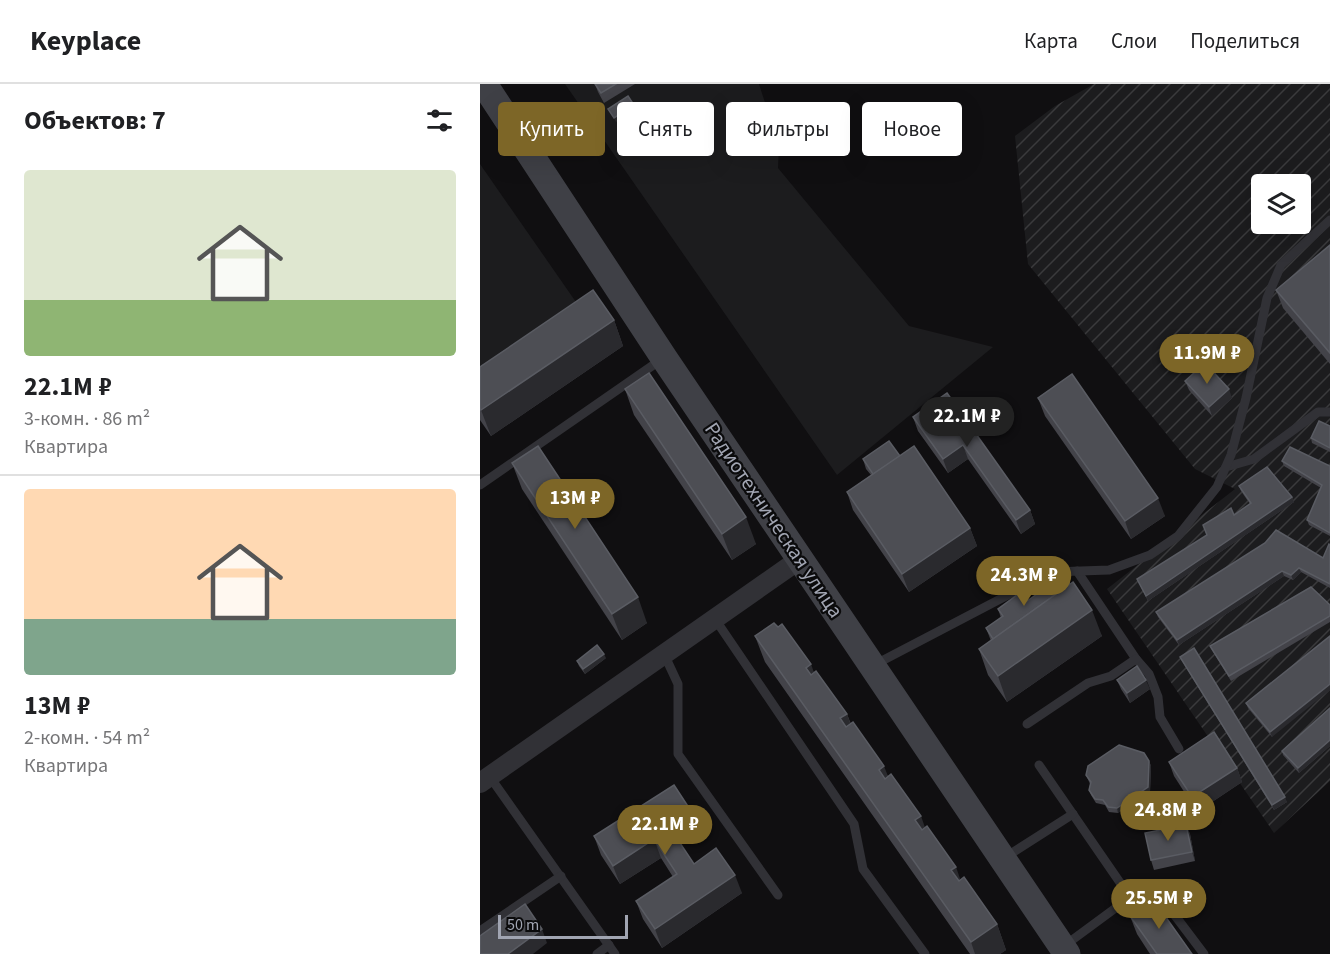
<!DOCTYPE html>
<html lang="ru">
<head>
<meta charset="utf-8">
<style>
  :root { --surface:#fff; --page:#f2f2f2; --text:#202124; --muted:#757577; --line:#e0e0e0; --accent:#7d6627 }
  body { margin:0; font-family:"Source Sans 3",sans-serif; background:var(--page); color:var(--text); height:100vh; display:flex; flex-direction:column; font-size:22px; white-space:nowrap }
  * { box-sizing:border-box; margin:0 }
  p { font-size:20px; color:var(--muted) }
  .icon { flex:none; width:33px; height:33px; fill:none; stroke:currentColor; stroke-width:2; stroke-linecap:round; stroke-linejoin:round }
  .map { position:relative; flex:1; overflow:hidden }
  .drawer { display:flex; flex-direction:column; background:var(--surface); width:480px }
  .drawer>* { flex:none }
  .top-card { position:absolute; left:18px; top:18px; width:570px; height:54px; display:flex; gap:12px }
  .controls { position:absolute; left:771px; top:90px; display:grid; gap:12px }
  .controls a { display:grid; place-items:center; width:60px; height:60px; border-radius:6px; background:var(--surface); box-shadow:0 6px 24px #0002; font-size:30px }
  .scale { position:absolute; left:18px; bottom:15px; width:130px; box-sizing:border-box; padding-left:6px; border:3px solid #a1a5b2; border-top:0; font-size:16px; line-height:21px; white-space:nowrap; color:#a1a5b2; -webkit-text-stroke:4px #0b0b0c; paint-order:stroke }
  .price { position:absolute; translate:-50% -51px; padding:0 14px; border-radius:21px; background:var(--accent); color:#fff; font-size:20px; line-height:39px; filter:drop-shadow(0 2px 3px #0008) }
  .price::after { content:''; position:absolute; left:50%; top:36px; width:18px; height:14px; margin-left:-9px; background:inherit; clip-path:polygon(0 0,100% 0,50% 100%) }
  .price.selected { background:#222; color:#fff }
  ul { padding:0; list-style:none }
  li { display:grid; align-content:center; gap:12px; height:318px; padding:0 24px }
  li+li { border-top:2px solid var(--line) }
  li span { display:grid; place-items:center; height:186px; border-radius:6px; color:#555 }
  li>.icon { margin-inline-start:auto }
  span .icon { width:108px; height:108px; fill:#fffc; stroke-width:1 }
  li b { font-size:26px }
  h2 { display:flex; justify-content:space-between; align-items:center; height:72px; padding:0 24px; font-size:26px }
  .pill { padding:0 21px; border-radius:6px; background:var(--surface); box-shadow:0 6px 24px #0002; font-size:21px; line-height:54px }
  .pill.selected { background:var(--accent); color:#fff }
  header { display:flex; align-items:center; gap:36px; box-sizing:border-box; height:84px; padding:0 30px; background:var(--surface); border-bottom:2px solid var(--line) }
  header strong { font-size:28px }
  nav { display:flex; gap:33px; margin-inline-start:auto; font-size:21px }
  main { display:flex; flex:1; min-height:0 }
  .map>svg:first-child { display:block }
  .built { fill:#1c1c1e }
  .industrial { fill:url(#industrial-furrows); fill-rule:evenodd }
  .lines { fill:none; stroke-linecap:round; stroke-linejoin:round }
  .lane { stroke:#313136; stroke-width:9 }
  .street { stroke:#313136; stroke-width:20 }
  .secondary { stroke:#3f4046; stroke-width:27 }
  .wall { fill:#434349 }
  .shaded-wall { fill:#2a2a2e }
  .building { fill:#4d4e54; stroke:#5a5c63; stroke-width:1.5 }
  .labels { text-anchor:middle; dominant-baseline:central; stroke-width:4.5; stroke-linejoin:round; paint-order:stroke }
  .street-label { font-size:21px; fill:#a1a5b2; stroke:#0b0b0c }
</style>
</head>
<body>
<header>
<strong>Keyplace</strong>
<nav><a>Карта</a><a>Слои</a><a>Поделиться</a></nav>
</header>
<main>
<section class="drawer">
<h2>Объектов: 7<svg class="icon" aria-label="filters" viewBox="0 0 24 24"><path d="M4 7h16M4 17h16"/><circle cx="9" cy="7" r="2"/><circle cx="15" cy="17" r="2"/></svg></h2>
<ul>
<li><span style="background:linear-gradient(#dfe7d0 70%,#8fb573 0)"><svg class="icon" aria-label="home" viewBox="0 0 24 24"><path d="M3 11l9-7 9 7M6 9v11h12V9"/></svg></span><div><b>22.1M ₽</b><p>3-комн. · 86 m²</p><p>Квартира</p></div></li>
<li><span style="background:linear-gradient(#ffd9b3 70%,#7fa58c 0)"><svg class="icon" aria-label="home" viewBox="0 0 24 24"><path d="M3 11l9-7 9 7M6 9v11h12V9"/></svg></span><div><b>13M ₽</b><p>2-комн. · 54 m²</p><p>Квартира</p></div></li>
</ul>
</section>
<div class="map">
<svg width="850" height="870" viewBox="0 0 850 870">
  <defs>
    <pattern id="industrial-furrows" width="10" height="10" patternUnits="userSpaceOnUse" patternTransform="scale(1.5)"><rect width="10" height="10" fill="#1c1c1e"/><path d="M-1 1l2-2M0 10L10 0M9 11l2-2" fill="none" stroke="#3a3a3c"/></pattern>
  </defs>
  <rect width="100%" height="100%" fill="#100f11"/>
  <!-- built -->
  <g class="built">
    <path d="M85 0H279L299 62 298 84 429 242 513 263 357 391Z"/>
    <path d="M0 80 105 231 0 302Z"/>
  </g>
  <!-- industrial -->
  <path class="industrial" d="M614 0H850V697L794 749 627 505 755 405 715 385 548 180 535 52 575 22ZM782 100H820V140H782Z"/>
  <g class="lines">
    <!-- lane -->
    <g class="lane">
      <path d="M746 383 774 375 838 328H850"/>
      <path d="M0 401 182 275"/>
      <path d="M597 487 656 575 669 590 678 613 680 633 699 665"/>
      <path d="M235 535 374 740 383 785 445 870"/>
      <path d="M184 570 198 600V670L298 811"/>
      <path d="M394 581 572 488 629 486 670 471 698 452 737 403 751 371 766 314 787 214 801 181 850 136"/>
      <path d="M547 640 608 599 631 592 656 575"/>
      <path d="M559 681 641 800V820"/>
      <path d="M10 693 135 870"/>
      <path d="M524 774 593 730"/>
      <path d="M0 847 81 792"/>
      <path d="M584 862 641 820 684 817 724 870"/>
      <path d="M117 870 129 861"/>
    </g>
    <!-- street -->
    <path class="street" d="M0 699 320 475"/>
    <!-- secondary -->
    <path class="secondary" d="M4 0 184 274 587 870"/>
  </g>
  <!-- wall -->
  <g class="wall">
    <path d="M115 0H155L124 19 118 8Z"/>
    <path d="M850 161V280L803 224 796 206Z"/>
    <path d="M134 236 143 262 11 352 0 336V283Z"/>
    <path d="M705 297 752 314 732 332 709 306Z"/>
    <path d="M145 305 276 460 252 476 154 331Z"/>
    <path d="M467 309 550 426 555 440 541 450 488 375 468 389 438 347 433 333Z"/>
    <path d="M558 314 685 432 651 455 565 332Z"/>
    <path d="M850 342V368L832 359 831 354Z"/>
    <path d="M419 372 490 444 497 462 429 508 373 426 367 408 391 391 386 385 383 375Z"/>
    <path d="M802 377 850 382V452L829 441 827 436 841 404 804 382Z"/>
    <path d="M32 379 167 539 142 556 42 405Z"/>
    <path d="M759 402 812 413 814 418 668 517 657 495 727 451 770 420 761 407Z"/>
    <path d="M850 461V504L821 488 813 496 804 492 699 561 678 533 676 528 843 474Z"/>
    <path d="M590 500 622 552 527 618 508 591 499 565 511 557 506 544 521 534 518 525 547 517Z"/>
    <path d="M850 521V538L751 597 732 566 730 562Z"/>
    <path d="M275 552 334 588 367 630 371 640 445 744 480 796 517 840 526 866 520 870H490L285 578Z"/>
    <path d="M850 552 792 653 768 624 766 619Z"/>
    <path d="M700 573 807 718 794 726 702 577Z"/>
    <path d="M126 574 105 590 99 582 97 577Z"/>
    <path d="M637 596 670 605 650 619 641 605Z"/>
    <path d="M850 624V662L819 689 803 671 802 667Z"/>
    <path d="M669 677 671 682 670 708 638 729 629 728 625 721 616 719 611 711 609 706 610 700 606 691Z"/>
    <path d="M689 678 757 684 762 698 717 728 694 692Z"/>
    <path d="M706 741 710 750 715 777 674 786 671 776Z"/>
    <path d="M219 748 201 760 214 780 262 809 182 864 163 835 156 817 193 793 181 774 140 800 121 771 114 752Z"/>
    <path d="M650 832 712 870H670L657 850Z"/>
  </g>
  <!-- shaded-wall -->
  <g class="shaded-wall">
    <path d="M154 21 155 26 136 38 134 34Z"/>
    <path d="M134 236 143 262 11 352 1 326Z"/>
    <path d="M749 305 752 314 732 332 729 323Z"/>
    <path d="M483 361 488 375 468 389 463 375Z"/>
    <path d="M812 413 814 418 668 517 666 512Z"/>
    <path d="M678 414 685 432 651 455 645 437Z"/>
    <path d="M550 426 555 440 541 450 536 436Z"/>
    <path d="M266 433 276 460 252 476 242 450Z"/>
    <path d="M490 444 497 462 429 508 422 490Z"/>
    <path d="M819 484 821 488 813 496 811 491Z"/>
    <path d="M802 487 804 492 699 561 697 556Z"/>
    <path d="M158 513 167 539 142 556 132 530Z"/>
    <path d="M612 526 622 552 527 618 518 592Z"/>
    <path d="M124 570 126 574 105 590 103 585Z"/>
    <path d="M331 580 340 606 326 584Z"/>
    <path d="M666 596 670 605 650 619 647 609Z"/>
    <path d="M850 600V606L792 653 790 648Z"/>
    <path d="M367 630 376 656 360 634Z"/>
    <path d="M850 656V662L819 689 818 684Z"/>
    <path d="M669 677 671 682 670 708 638 729 637 724Z"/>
    <path d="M404 682 414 708 399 686Z"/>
    <path d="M757 684 762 698 717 728 712 713Z"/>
    <path d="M805 713 807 718 794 726 792 721Z"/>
    <path d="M213 730 219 748 197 763 190 744Z"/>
    <path d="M441 732 450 758 435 736Z"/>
    <path d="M706 741 710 750 715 777 712 768Z"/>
    <path d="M174 755 181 774 140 800 133 782Z"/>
    <path d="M476 783 485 809 471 786Z"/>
    <path d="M255 791 262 809 182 864 175 845Z"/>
    <path d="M517 840 526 866 520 870H495L491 858Z"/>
    <path d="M62 845 67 859 53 870H28Z"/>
  </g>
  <!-- building -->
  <g class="building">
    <path d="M115 0H136L121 9Z"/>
    <path d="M148 12 154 21 134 34 128 25Z"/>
    <path d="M850 161V269L796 206Z"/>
    <path d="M113 206 134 236 1 326 0 324V283Z"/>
    <path d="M725 279 749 305 729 323 705 297Z"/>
    <path d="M169 289 266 433 242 450 145 305Z"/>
    <path d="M592 290 678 414 645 437 558 314Z"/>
    <path d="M467 309 550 426 536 436 483 361 463 375 433 333Z"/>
    <path d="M839 337 850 342V364L831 354Z"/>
    <path d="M409 357 420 372 393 390 383 375Z"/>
    <path d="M58 362 158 513 132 530 32 379Z"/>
    <path d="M434 362 490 444 422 490 367 408Z"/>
    <path d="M810 363 850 382V449L827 436 842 401 802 377Z"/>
    <path d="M787 383 812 413 666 512 657 495 727 451 723 441 751 424 754 431 771 419 759 402Z"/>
    <path d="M796 446 843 474 849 460 850 461V500L819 484 811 491 802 487 697 556 676 528 785 459Z"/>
    <path d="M584 491 590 500 513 555 506 544 523 532 518 525 541 508 547 517Z"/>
    <path d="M593 498 612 526 518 592 499 565Z"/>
    <path d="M831 503 850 521V532L749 592 730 562Z"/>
    <path d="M294 539 298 543 302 540 331 580 326 584 331 591 336 587 367 630 360 634 366 643 373 638 404 682 399 686 405 695 411 690 441 732 435 736 442 746 447 742 476 783 471 786 479 797 484 793 517 840 491 858 275 552Z"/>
    <path d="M850 552V600L790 648 766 619Z"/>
    <path d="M117 561 124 570 103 585 97 577Z"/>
    <path d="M714 564 805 713 792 721 700 573Z"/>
    <path d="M657 582 666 596 647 609 637 596Z"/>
    <path d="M850 624V656L818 684 802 667Z"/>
    <path d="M734 648 757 684 712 713 689 678Z"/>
    <path d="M639 661 664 669 669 677 668 703 637 724 628 723 623 716 615 715 609 706 611 698 606 691 608 682Z"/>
    <path d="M194 701 213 730 190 744 214 780 236 764 255 791 175 845 156 817 197 790 174 755 133 782 114 752Z"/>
    <path d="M706 741 712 768 671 776 665 749Z"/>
    <path d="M673 815 712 870H677L650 832Z"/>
    <path d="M45 820 62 845 28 870H0V852Z"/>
  </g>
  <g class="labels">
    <!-- street labels -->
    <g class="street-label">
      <text transform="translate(294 436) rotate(56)">Радиотехническая улица</text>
    </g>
  </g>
</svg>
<div class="controls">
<a><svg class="icon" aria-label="layers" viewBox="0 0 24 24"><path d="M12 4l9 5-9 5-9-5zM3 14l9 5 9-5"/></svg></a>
</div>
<div class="scale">50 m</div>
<b class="price" style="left:727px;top:301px">11.9M ₽</b>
<b class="price selected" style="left:487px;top:364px">22.1M ₽</b>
<b class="price" style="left:95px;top:446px">13M ₽</b>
<b class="price" style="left:544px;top:523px">24.3M ₽</b>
<b class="price" style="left:688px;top:758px">24.8M ₽</b>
<b class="price" style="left:185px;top:772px">22.1M ₽</b>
<b class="price" style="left:679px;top:846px">25.5M ₽</b>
<div class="top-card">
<a class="pill selected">Купить</a>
<a class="pill">Снять</a>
<a class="pill">Фильтры</a>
<a class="pill">Новое</a>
</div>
</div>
</main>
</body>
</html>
